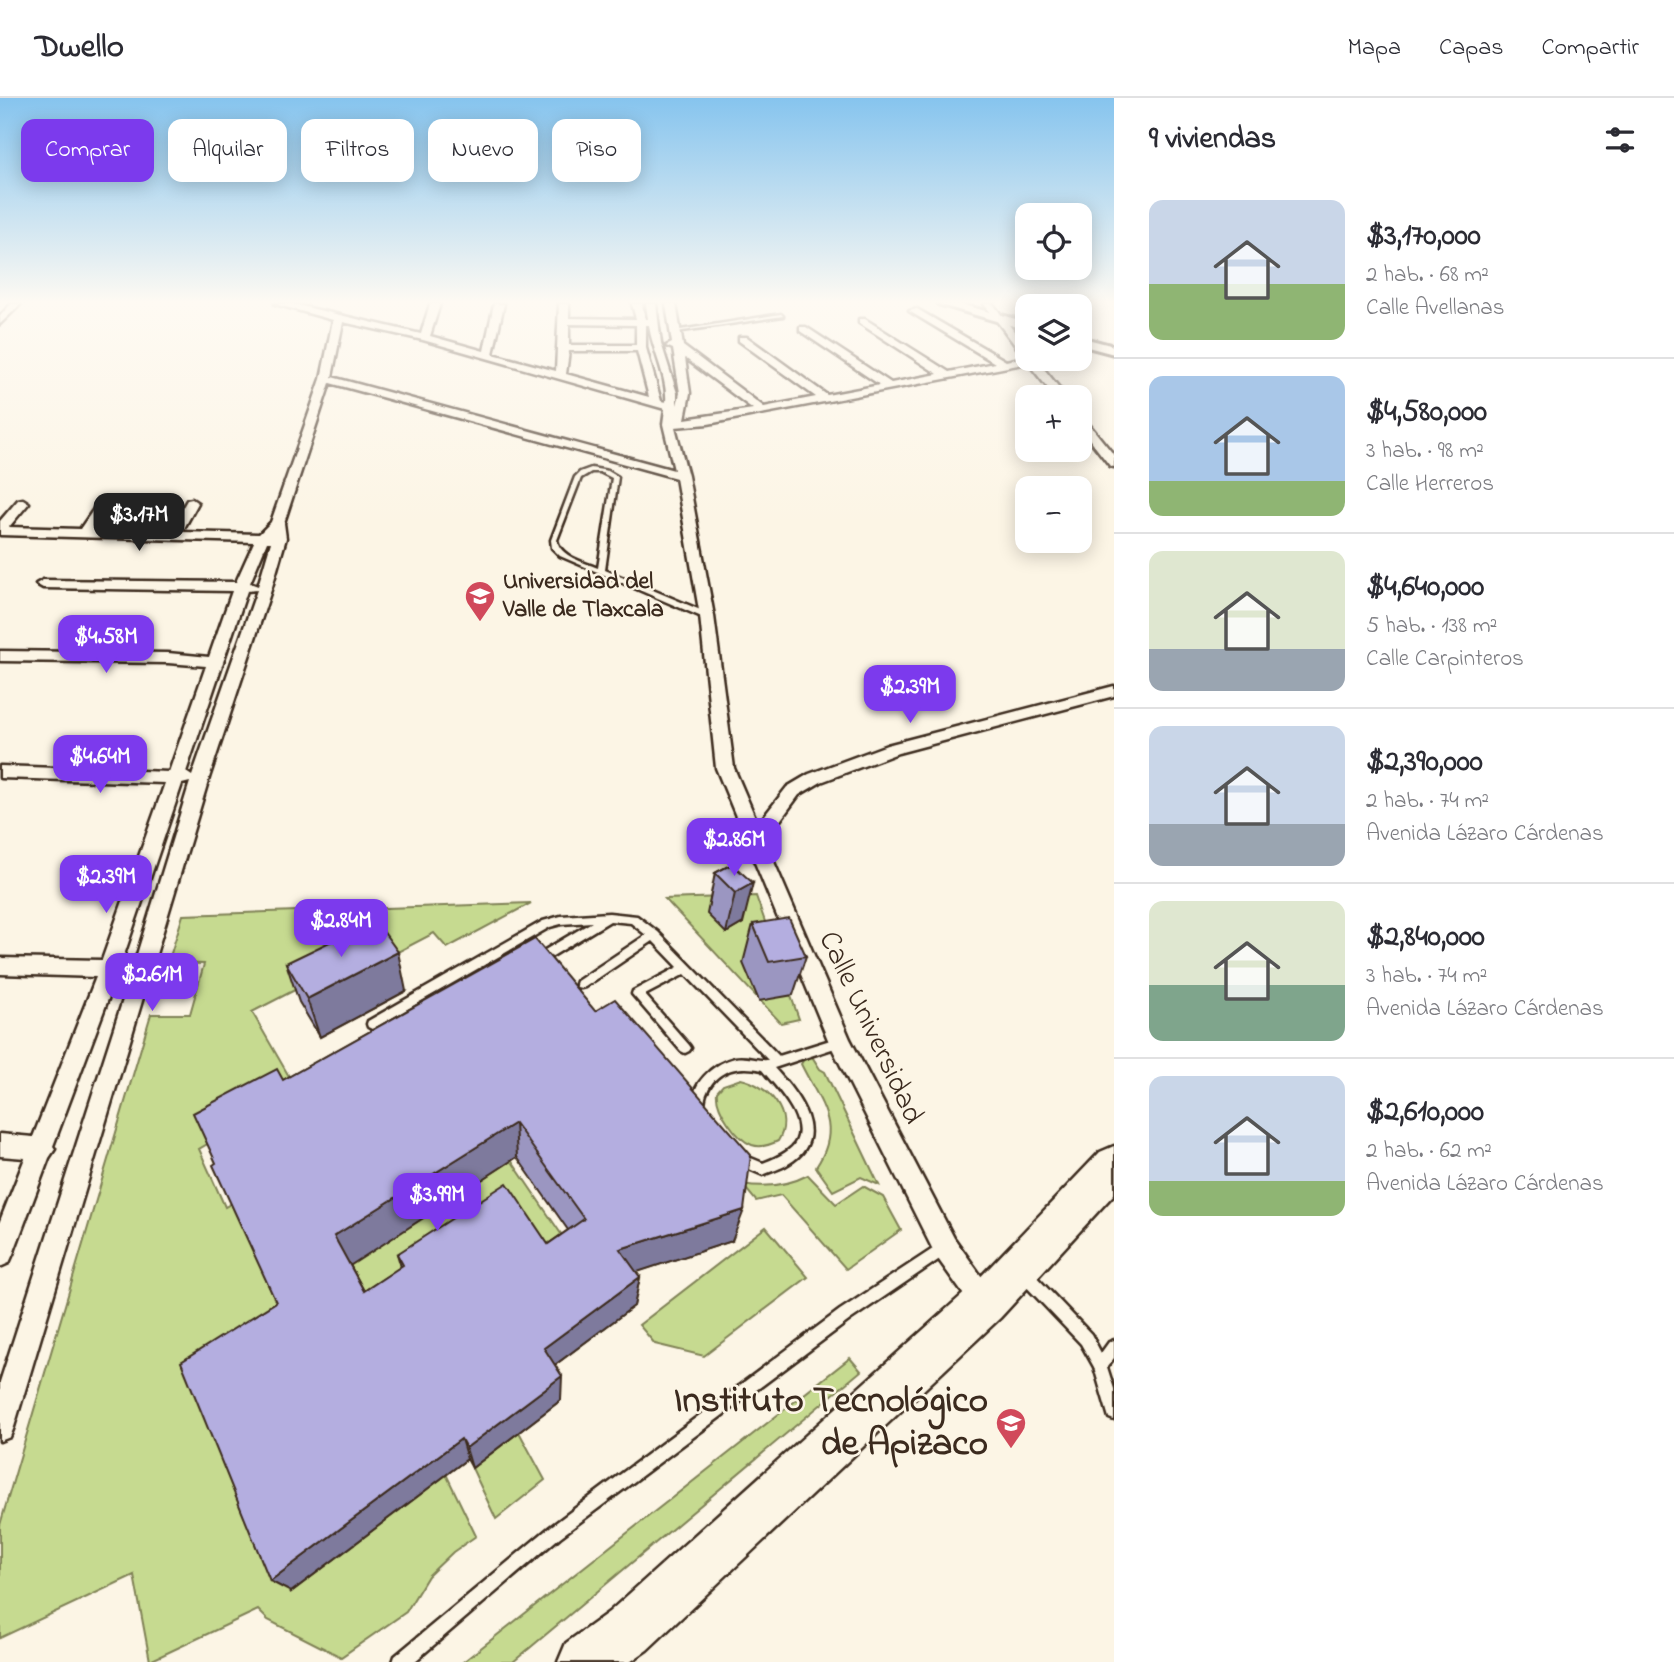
<!DOCTYPE html>
<html lang="es">
<head>
<meta charset="utf-8">
<style>
  :root { --surface:#fff; --page:#f7f7f7; --text:#2b2b33; --muted:#7c7c81; --line:#e1e1e2; --accent:#7c3aed }
  body { margin:0; font-family:"Indie Flower",sans-serif; background:var(--page); color:var(--text); height:100vh; display:flex; flex-direction:column; font-size:26px; white-space:nowrap }
  * { box-sizing:border-box; margin:0 }
  p { font-size:23px; color:var(--muted) }
  .icon { flex:none; width:38px; height:38px; fill:none; stroke:currentColor; stroke-width:2; stroke-linecap:round; stroke-linejoin:round }
  .map { position:relative; flex:1; overflow:hidden }
  .details { display:flex; flex-direction:column; background:var(--surface); width:560px }
  .details>* { flex:none }
  .hud { position:absolute; left:21px; top:21px; width:665px; height:63px; display:flex; gap:14px }
  .buttons { position:absolute; left:1015px; top:105px; display:grid; gap:14px }
  .buttons a { display:grid; place-items:center; width:77px; height:77px; border-radius:14px; background:var(--surface); box-shadow:0 4px 18px #0003; font-size:35px }
  .price { position:absolute; translate:-50% -60px; padding:0 16px; border-radius:14px; background:var(--accent); color:#fff; font-size:23px; line-height:46px; filter:drop-shadow(0 2px 4px #0008) }
  .price::after { content:''; position:absolute; left:50%; top:42px; width:21px; height:16px; margin-left:-10px; background:inherit; clip-path:polygon(0 0,100% 0,50% 100%) }
  .price.current { background:#222; color:#fff }
  ul { padding:0; list-style:none }
  li { display:flex; align-items:center; gap:21px; height:175px; padding:0 35px }
  li+li { border-top:2px solid var(--line) }
  li span { display:grid; place-items:center; flex:none; width:196px; height:140px; border-radius:14px; color:#555 }
  li>.icon { margin-inline-start:auto }
  span .icon { width:84px; height:84px; fill:#fffc; stroke-width:1 }
  li b { font-size:30px }
  h2 { display:flex; justify-content:space-between; align-items:center; height:84px; padding:0 35px; font-size:30px }
  .chip { padding:0 24px; border-radius:14px; background:var(--surface); box-shadow:0 4px 18px #0003; font-size:24px; line-height:63px }
  .chip.current { background:var(--accent); color:#fff }
  header { display:flex; align-items:center; gap:42px; box-sizing:border-box; height:98px; padding:0 35px; background:var(--surface); border-bottom:2px solid var(--line) }
  header strong { font-size:33px }
  nav { display:flex; gap:38px; margin-inline-start:auto; font-size:24px }
  main { display:flex; flex:1; min-height:0 }
  .map>svg:first-child { display:block }
  .green { fill:#c6da90; stroke:#808257; stroke-width:2 }
  .lines { fill:none; stroke-linecap:round; stroke-linejoin:round }
  .service-casing { stroke:#3b2a1e; stroke-width:5 }
  .minor-casing { stroke:#3b2a1e; stroke-width:5 }
  .tertiary-casing { stroke:#3b2a1e; stroke-width:6 }
  .primary-casing { stroke:#3b2a1e; stroke-width:5 }
  .service { fill:#fcf5e5; fill-rule:evenodd }
  .minor { fill:#fcf5e5; fill-rule:evenodd }
  .tertiary { fill:#fcf5e5; fill-rule:evenodd }
  .primary { fill:#fcf5e5; fill-rule:evenodd }
  .wall { fill:#9b96c1; stroke:#3b2a1e; stroke-width:2; fill-rule:evenodd }
  .shaded-wall { fill:#7e7a9d; stroke:#3b2a1e; stroke-width:2 }
  .building { fill:#b4aee0; stroke:#3b2a1e; stroke-width:2; fill-rule:evenodd }
  .labels { text-anchor:middle; dominant-baseline:central; stroke-width:5; stroke-linejoin:round; paint-order:stroke }
  .far-poi-label { font-size:24px; font-weight:bold; fill:#3b2a1e; stroke:#fcf5e5; text-anchor:start }
  .street-label { font-size:30px; fill:#3b2a1e; stroke:#fcf5e5 }
  .near-poi-label { font-size:37px; font-weight:bold; fill:#3b2a1e; stroke:#fcf5e5; text-anchor:end }
</style>
</head>
<body>
<header>
<strong>Dwello</strong>
<nav><a>Mapa</a><a>Capas</a><a>Compartir</a></nav>
</header>
<main>
<div class="map">
<svg width="1114" height="1564" viewBox="0 0 1114 1564">
  <rect width="100%" height="100%" fill="#fcf5e5"/>
  <filter id="ink" filterUnits="userSpaceOnUse"><feTurbulence type="fractalNoise" baseFrequency=".0143" numOctaves="2"/><feDisplacementMap in="SourceGraphic" scale="14" xChannelSelector="R" yChannelSelector="G"/><feConvolveMatrix kernelMatrix="1 2 1 2 8 2 1 2 1" color-interpolation-filters="sRGB"/></filter>
  <g filter="url(#ink)">
    <!-- green -->
    <g class="green">
      <path d="M756 798 799 921 781 925 665 801Z"/>
      <path d="M531 805 447 850 434 835 392 857 384 846 252 914 294 987 289 999 199 1051 225 1109 436 986 430 943 570 1149 446 1376 476 1438 453 1454 428 1478 406 1514 341 1559 268 1522 258 1512 150 1563 134 1477 0 1540V1427L151 916H190L204 866 168 865 183 817Z"/>
      <path d="M811 957 820 971 825 974 879 1087 861 1079 833 1093 816 1069C844 1028 820 1005 801 966L806 958Z"/>
      <path d="M741 981C768 987 795 1016 778 1043 770 1047 761 1050 752 1047 736 1041 715 1010 717 994L723 987Z"/>
      <path d="M808 1077 836 1106 863 1088 883 1099 901 1132 846 1171 781 1097 756 1103 742 1086C765 1090 787 1088 808 1077Z"/>
      <path d="M766 1129 808 1179 704 1258 655 1246 639 1227Z"/>
      <path d="M850 1260 861 1273 513 1564H463Z"/>
      <path d="M519 1334 545 1382 496 1421 472 1370Z"/>
    </g>
    <g class="lines">
      <!-- service casing -->
      <g class="service-casing">
        <g id="service">
          <path d="M781 216 783 218 676 234 674 233Z"/>
          <path d="M591 370 608 373 618 379 605 472 710 516V520H704L560 458 552 450 551 442 575 379 580 374ZM591 374H600L612 380 598 470C584 464 560 459 557 442L581 380Z"/>
          <path d="M609 815 637 818 658 834 779 958 840 939 844 941 846 944 844 947 774 970C798 996 833 1040 788 1066 781 1071 771 1073 763 1077L735 1065 733 1061 735 1057 739 1055 763 1065C773 1061 784 1057 792 1049 814 1026 776 989 762 972 740 967 717 971 707 994 704 999 705 1005 703 1011L699 1012 695 1011C687 987 714 965 735 960 747 958 757 963 768 962L685 876 645 897 689 947 691 950 689 953 685 955 681 953 632 896 633 893 678 869 653 843 585 889 581 890 577 889 576 886 577 883 646 837 631 825 610 823 541 865 537 866 533 865 532 862 533 859 592 824 561 826 550 829 376 929 372 931 368 929 367 926 368 923 543 823 561 818Z"/>
          <path d="M945 1143 950 1144 951 1149 950 1154 850 1222 560 1439 414 1564H393L395 1558 550 1429 840 1212Z"/>
          <path d="M1025 1170 1030 1172 1091 1236 1101 1255 1109 1244 1114 1242V1260L1107 1269 1114 1291V1322L1109 1320 1094 1269 1081 1246 1020 1182 1018 1177 1020 1172Z"/>
        </g>
      </g>
      <!-- minor casing -->
      <g class="minor-casing">
        <g id="minor">
          <path d="M11 206H21L0 226V218Z"/>
          <path d="M275 206H293L421 236 430 206H440L430 238 484 253 494 206H504L493 256 556 273 559 206H569V220L636 221 632 206H642L645 221H648L646 206H656L661 245 677 295V307L680 295 673 251 666 248 672 245 666 206H676L683 248 764 309 816 299 739 243V239H747L827 297 880 287 800 233V229H806L891 285 938 276 859 225V221H865L949 274 995 265 909 213 917 211 1006 263 1024 259 984 206H993L1027 250V261H1036L1065 297 1066 299H1055L1028 265 708 326 675 329 688 378 714 518 734 670 758 726 787 689 809 676 887 647 1114 588V598L898 655 821 684 799 697 765 743 850 941 954 1140 994 1196 998 1205 994 1214 985 1218 976 1214 936 1158 829 944 716 670 700 518 676 380 330 285 284 425 286 440 272 489 209 680 14 1329 10 1339 0 1343V1284L130 880H116L53 1048 55 1051 49 1060 13 1156 9 1165 0 1169V1123L25 1060 0 1058V1036L33 1039 96 879 0 876V860L102 862 165 685 0 680V668L169 674 206 568 168 565 0 563V553L168 555 209 559 232 493 43 490 36 486 43 482 236 484 254 444 0 437V423L18 402 23 401 29 405 9 429 80 431 98 405 103 404 109 408 93 431 169 433 187 402 192 401 198 405 182 434 259 436 271 424 321 281 333 222ZM343 224 423 242 665 311 663 326 674 372 332 279ZM569 226 636 227V247H569ZM646 227H649C652 252 668 279 666 304L661 303 646 250ZM569 253H637L649 299 566 276ZM685 260 753 311 685 321 690 295ZM267 444H271L258 488 250 485ZM257 492 192 678 186 674 247 493ZM190 684 135 863H122L182 686Z"/>
          <path d="M1080 319 1084 320 1114 357V369L1110 368 1080 329Z"/>
        </g>
      </g>
      <!-- tertiary casing -->
      <g class="tertiary-casing">
        <g id="tertiary">
          <path d="M938 206H960L1027 224V232Z"/>
          <path d="M1080 239 1114 248V256L1080 247Z"/>
        </g>
      </g>
      <!-- primary casing -->
      <g class="primary-casing">
        <path id="primary" d="M1114 1048V1096L1000 1220 647 1552 630 1564H558L566 1545 609 1514 970 1190 1100 1054Z"/>
      </g>
      <!-- service -->
      <use href="#service" class="service"/>
      <!-- minor -->
      <use href="#minor" class="minor"/>
      <!-- tertiary -->
      <use href="#tertiary" class="tertiary"/>
      <!-- primary -->
      <use href="#primary" class="primary"/>
    </g>
    <!-- wall -->
    <g class="wall">
      <path d="M732 766 743 825 726 835 707 816 715 775Z"/>
      <path d="M753 826 806 858 793 897 759 903 743 865Z"/>
      <path d="M535 841 732 1143 636 1174 640 1179 634 1208 555 1267 561 1302 472 1370 467 1361 291 1494 276 1204 216 1065 283 982ZM517 1059 568 1132 548 1146 397 1156 401 1169 364 1193 350 1167Z"/>
      <path d="M286 865 406 893 320 939 299 904Z"/>
    </g>
    <!-- shaded-wall -->
    <g class="shaded-wall">
      <path d="M753 785 743 825 726 835 735 795Z"/>
      <path d="M398 854 406 893 320 939 307 901Z"/>
      <path d="M515 1025 517 1059 348 1169 334 1138Z"/>
      <path d="M744 1112 732 1143 616 1181 620 1151Z"/>
      <path d="M640 1179 634 1208 544 1275V1250Z"/>
      <path d="M562 1278 561 1302 472 1370 466 1350Z"/>
      <path d="M461 1341 467 1361 291 1494 270 1483Z"/>
    </g>
    <!-- building -->
    <g class="building">
      <path d="M732 766 753 785 735 795 715 775Z"/>
      <path d="M789 820 806 858 769 864 753 826Z"/>
      <path d="M375 822 398 854 307 901 286 865Z"/>
      <path d="M535 841 595 913 615 901 751 1057 744 1112 620 1151 640 1179 544 1250 562 1278 466 1350 461 1341 270 1483 181 1264 276 1204 213 1067 216 1065 193 1015 277 971 283 982ZM515 1025 584 1121 548 1146 507 1085 397 1156 403 1167 364 1193 334 1138Z"/>
    </g>
  </g>
  <!-- sky -->
  <linearGradient id="sky" x2="0" y2="1"><stop stop-color="#86c4ee"/><stop offset="0.48" stop-color="#fefaf3"/><stop offset="1" stop-color="#fefaf3" stop-opacity="0"/></linearGradient>
  <rect width="1114" height="425" fill="url(#sky)"/>
  <!-- icons -->
  <defs>
    <g id="university-pin" transform="scale(1.575)"><path d="M0 17L-7.5 6A9.5 9.5 0 1 1 7.5 6Z" fill="#d1495b" stroke="#fcf5e5"/><path d="M0-5L7-2L0 1L-7-2ZM-4 1L0 2.5L4 1V4Q0 6-4 4Z" fill="#fff"/></g>
  </defs>
  <g fill-rule="evenodd">
    <use href="#university-pin" x="480" y="498"/>
    <use href="#university-pin" x="1011" y="1325"/>
  </g>
  <g class="labels">
    <!-- far-poi labels -->
    <g class="far-poi-label">
      <text x="503" y="484">Universidad del<tspan x="503" dy="28">Valle de Tlaxcala</tspan></text>
    </g>
    <!-- street labels -->
    <g class="street-label">
      <text transform="translate(870 930) rotate(65)">Calle Universidad</text>
    </g>
    <!-- near-poi labels -->
    <g class="near-poi-label">
      <text x="988" y="1304">Instituto Tecnológico<tspan x="988" dy="43">de Apizaco</tspan></text>
    </g>
  </g>
</svg>
<div class="buttons">
<a><svg class="icon" aria-label="locate" viewBox="0 0 24 24"><circle cx="12" cy="12" r="6"/><path d="M12 2v4M12 18v4M2 12h4M18 12h4"/></svg></a>
<a><svg class="icon" aria-label="layers" viewBox="0 0 24 24"><path d="M12 4l9 5-9 5-9-5zM3 14l9 5 9-5"/></svg></a>
<a>+</a>
<a>−</a>
</div>
<b class="price current" style="left:139px;top:455px">$3.17M</b>
<b class="price" style="left:106px;top:577px">$4.58M</b>
<b class="price" style="left:910px;top:627px">$2.39M</b>
<b class="price" style="left:100px;top:697px">$4.64M</b>
<b class="price" style="left:734px;top:780px">$2.86M</b>
<b class="price" style="left:106px;top:817px">$2.39M</b>
<b class="price" style="left:341px;top:861px">$2.84M</b>
<b class="price" style="left:152px;top:915px">$2.61M</b>
<b class="price" style="left:437px;top:1135px">$3.99M</b>
<div class="hud">
<a class="chip current">Comprar</a>
<a class="chip">Alquilar</a>
<a class="chip">Filtros</a>
<a class="chip">Nuevo</a>
<a class="chip">Piso</a>
</div>
</div>
<section class="details">
<h2>9 viviendas<svg class="icon" aria-label="filters" viewBox="0 0 24 24"><path d="M4 7h16M4 17h16"/><circle cx="9" cy="7" r="2"/><circle cx="15" cy="17" r="2"/></svg></h2>
<ul>
<li><span style="background:linear-gradient(#c9d6e8 60%,#8fb573 0)"><svg class="icon" aria-label="home" viewBox="0 0 24 24"><path d="M3 11l9-7 9 7M6 9v11h12V9"/></svg></span><div><b>$3,170,000</b><p>2 hab. · 68 m²</p><p>Calle Avellanas</p></div></li>
<li><span style="background:linear-gradient(#a9c7e8 75%,#8fb573 0)"><svg class="icon" aria-label="home" viewBox="0 0 24 24"><path d="M3 11l9-7 9 7M6 9v11h12V9"/></svg></span><div><b>$4,580,000</b><p>3 hab. · 98 m²</p><p>Calle Herreros</p></div></li>
<li><span style="background:linear-gradient(#dfe7d0 70%,#9aa5b1 0)"><svg class="icon" aria-label="home" viewBox="0 0 24 24"><path d="M3 11l9-7 9 7M6 9v11h12V9"/></svg></span><div><b>$4,640,000</b><p>5 hab. · 138 m²</p><p>Calle Carpinteros</p></div></li>
<li><span style="background:linear-gradient(#c9d6e8 70%,#9aa5b1 0)"><svg class="icon" aria-label="home" viewBox="0 0 24 24"><path d="M3 11l9-7 9 7M6 9v11h12V9"/></svg></span><div><b>$2,390,000</b><p>2 hab. · 74 m²</p><p>Avenida Lázaro Cárdenas</p></div></li>
<li><span style="background:linear-gradient(#dfe7d0 60%,#7fa58c 0)"><svg class="icon" aria-label="home" viewBox="0 0 24 24"><path d="M3 11l9-7 9 7M6 9v11h12V9"/></svg></span><div><b>$2,840,000</b><p>3 hab. · 74 m²</p><p>Avenida Lázaro Cárdenas</p></div></li>
<li><span style="background:linear-gradient(#c9d6e8 75%,#8fb573 0)"><svg class="icon" aria-label="home" viewBox="0 0 24 24"><path d="M3 11l9-7 9 7M6 9v11h12V9"/></svg></span><div><b>$2,610,000</b><p>2 hab. · 62 m²</p><p>Avenida Lázaro Cárdenas</p></div></li>
</ul>
</section>
</main>
</body>
</html>
